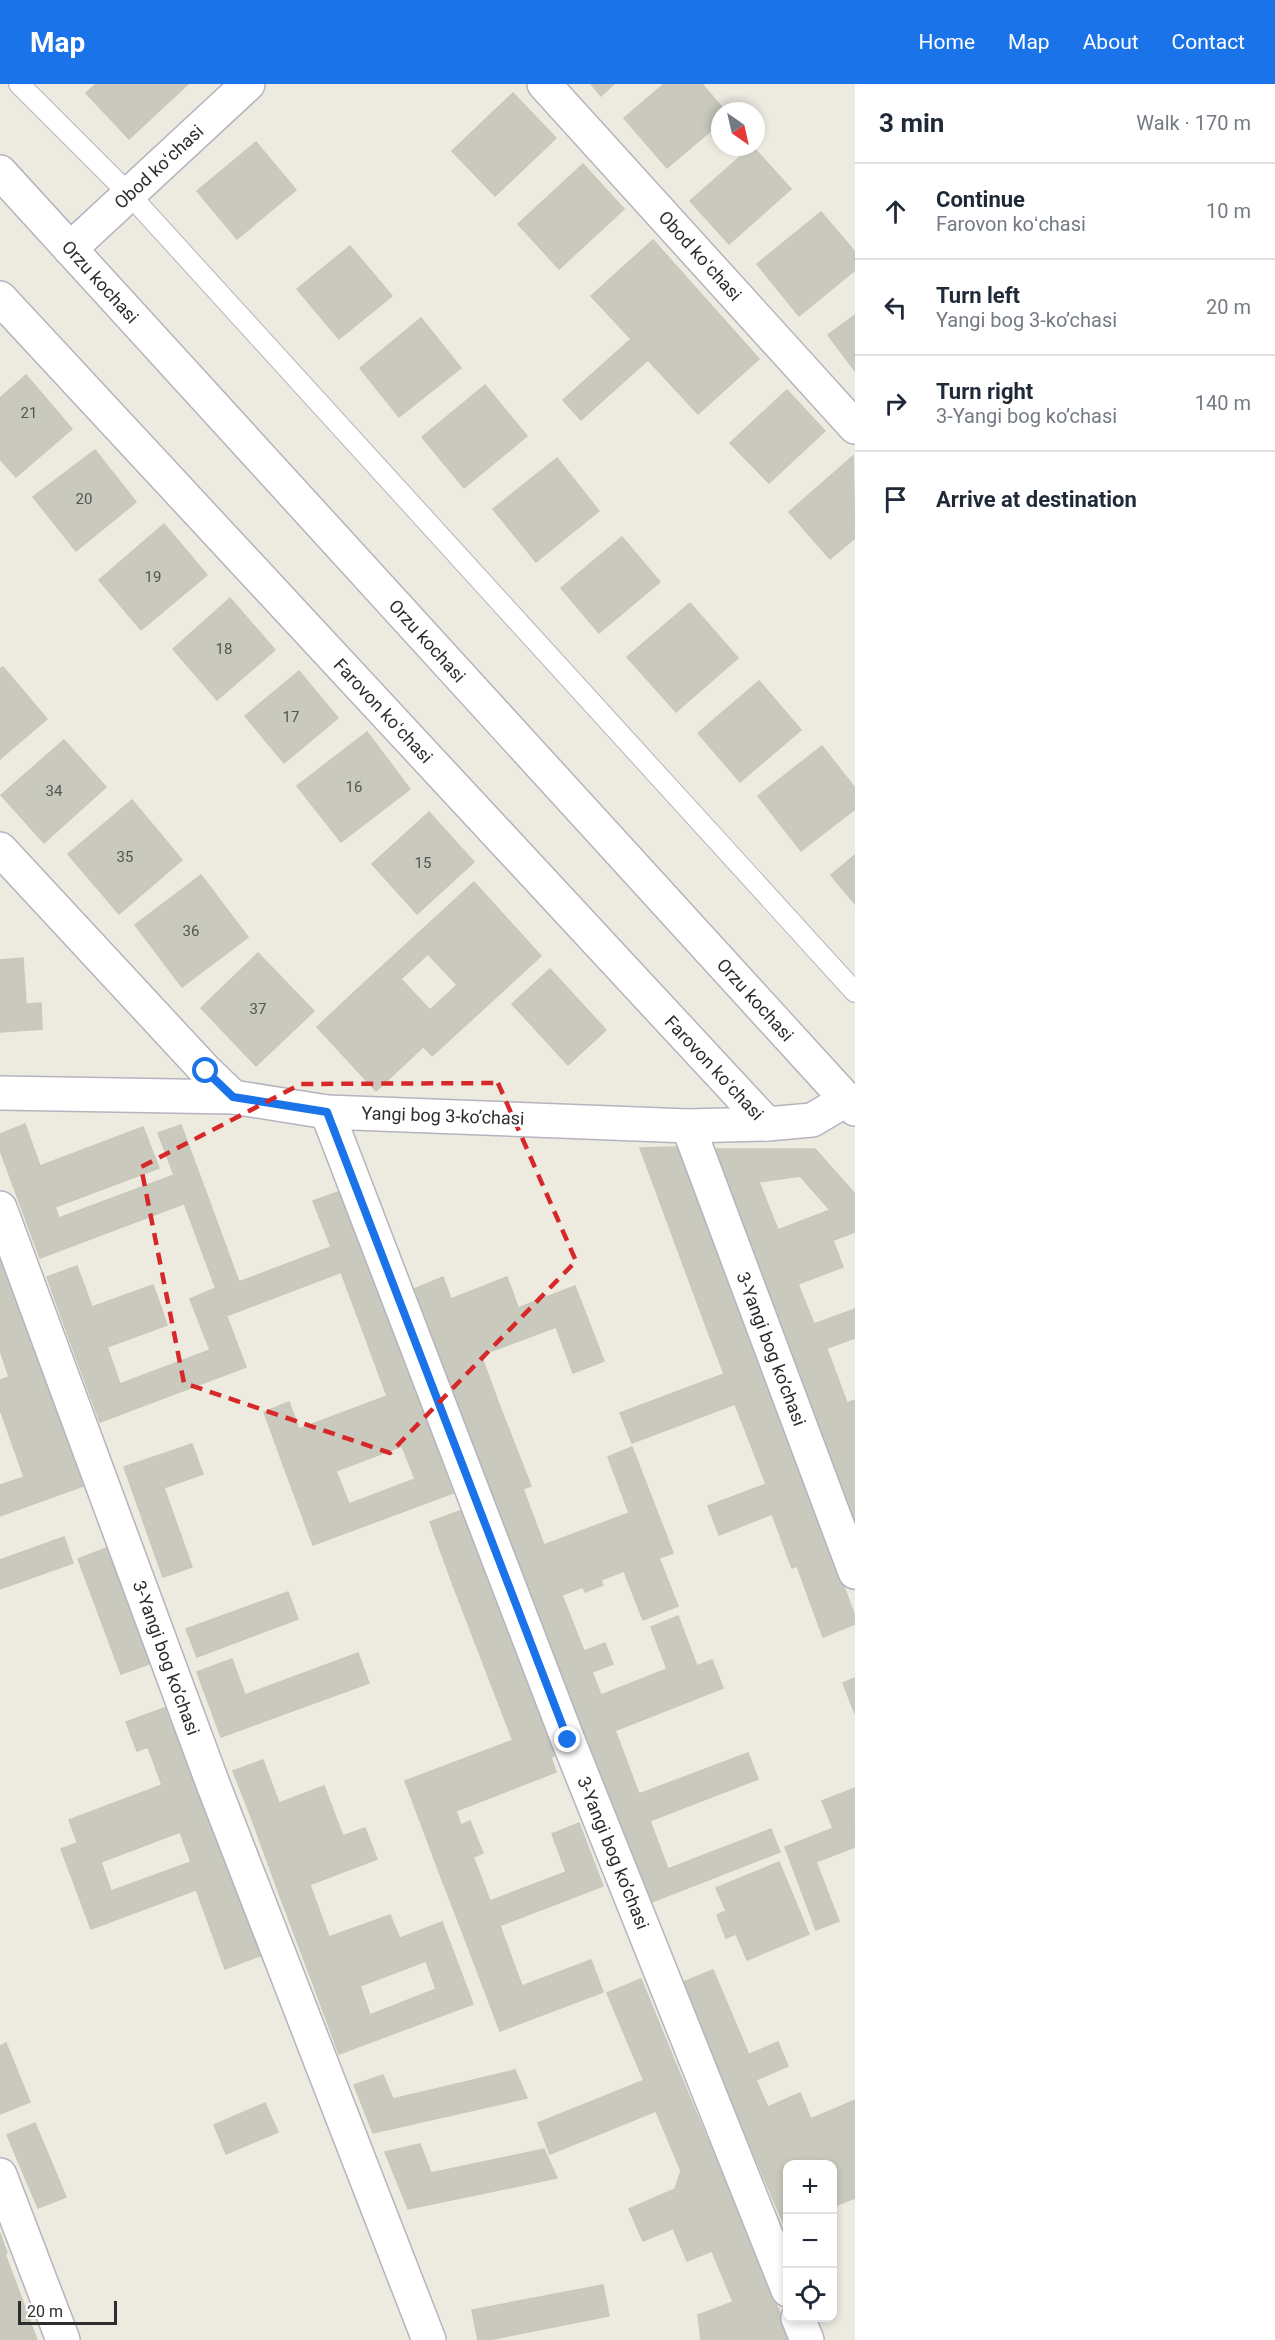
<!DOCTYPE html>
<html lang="en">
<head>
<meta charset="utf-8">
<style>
	body { margin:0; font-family:Roboto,sans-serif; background:#f2f2f3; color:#1f2937 }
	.controls { position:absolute; right:18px; bottom:18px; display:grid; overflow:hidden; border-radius:12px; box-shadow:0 3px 9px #0003 }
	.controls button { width:54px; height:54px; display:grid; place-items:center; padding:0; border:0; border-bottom:2px solid #e0e1e3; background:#fff; color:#1f2937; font:30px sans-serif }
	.compass { position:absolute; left:711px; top:18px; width:54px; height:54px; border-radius:50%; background:#fff; box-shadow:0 3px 9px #0003; rotate:146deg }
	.scale { position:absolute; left:18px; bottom:15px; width:99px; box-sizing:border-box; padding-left:6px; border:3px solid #2d2d2d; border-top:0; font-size:16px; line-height:21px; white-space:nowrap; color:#2d2d2d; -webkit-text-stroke:4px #fff; paint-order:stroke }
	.stop { position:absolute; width:18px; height:18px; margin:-14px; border:4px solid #1a73e8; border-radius:50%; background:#fff }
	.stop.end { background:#1a73e8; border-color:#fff; box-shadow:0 2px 6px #0008 }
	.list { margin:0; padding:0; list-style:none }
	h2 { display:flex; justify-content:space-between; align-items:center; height:78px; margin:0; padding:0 24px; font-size:26px }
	h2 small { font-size:20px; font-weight:400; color:#747a83 }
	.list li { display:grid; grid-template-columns:39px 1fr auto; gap:18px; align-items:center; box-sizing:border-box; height:96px; padding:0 24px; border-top:2px solid #e0e1e3 }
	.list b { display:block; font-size:22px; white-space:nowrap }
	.list p { margin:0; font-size:20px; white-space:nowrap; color:#747a83 }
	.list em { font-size:20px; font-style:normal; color:#747a83 }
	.icon { flex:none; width:33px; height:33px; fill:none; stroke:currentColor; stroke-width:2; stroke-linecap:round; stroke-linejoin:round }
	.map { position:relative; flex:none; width:855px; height:2256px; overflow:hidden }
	header { display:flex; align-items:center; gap:36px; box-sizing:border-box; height:84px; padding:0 30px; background:#1a73e8; color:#fff }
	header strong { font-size:28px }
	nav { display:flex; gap:33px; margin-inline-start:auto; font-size:21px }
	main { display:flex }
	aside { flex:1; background:#fff }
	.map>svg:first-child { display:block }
</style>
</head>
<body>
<header>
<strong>Map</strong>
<nav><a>Home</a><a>Map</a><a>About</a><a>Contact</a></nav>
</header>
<main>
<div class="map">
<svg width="855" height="2256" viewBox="0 0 855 2256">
	<rect width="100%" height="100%" fill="#edebe0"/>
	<g fill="#c9c9be" stroke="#c9c8ba" stroke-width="1.5" fill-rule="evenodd">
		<polygon points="96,0 188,0 129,55 86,9"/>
		<polygon points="591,0 614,0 601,12"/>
		<polygon points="664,0 702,0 725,27 720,27 720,39 667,84 624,34"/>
		<polygon points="513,9 556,54 495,112 452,67"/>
		<polygon points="256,58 296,106 237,155 197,107"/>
		<polygon points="751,63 753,63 791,105 729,160 690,117"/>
		<polygon points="583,80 624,125 559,185 518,140"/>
		<polygon points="821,128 855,168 855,186 799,232 757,180"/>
		<polygon points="653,156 759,275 698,330 648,276 581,336 563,316 631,255 591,212"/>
		<polygon points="350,162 392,212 339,255 297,205"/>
		<polygon points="855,231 855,287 828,251"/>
		<polygon points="421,234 461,284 399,333 360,284"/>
		<polygon points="26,291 72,345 16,393 0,375 0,314"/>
		<polygon points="485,301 527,352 464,404 422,353"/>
		<polygon points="787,306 825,347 769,399 730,359"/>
		<polygon points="95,366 136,418 76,467 33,413"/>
		<polygon points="853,372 855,454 830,475 789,428"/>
		<polygon points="557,374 599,427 536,478 493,425"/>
		<polygon points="164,440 207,491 141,546 99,496"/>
		<polygon points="622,453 660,498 599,549 561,504"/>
		<polygon points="230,514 275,566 217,616 173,565"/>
		<polygon points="690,519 738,574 676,628 627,573"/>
		<polygon points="3,583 47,635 0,675 0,585"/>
		<polygon points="299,587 338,634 284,679 245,632"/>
		<polygon points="759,597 801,646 740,698 698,649"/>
		<polygon points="367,648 410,705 341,758 297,702"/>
		<polygon points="64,656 106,703 44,759 1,711"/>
		<polygon points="822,662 855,704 855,725 801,767 758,712"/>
		<polygon points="132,716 182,776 119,830 68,770"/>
		<polygon points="429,728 474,778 417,830 372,780"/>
		<polygon points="855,771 855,820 831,791"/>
		<polygon points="201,791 248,853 182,903 135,841"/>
		<path d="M474,798L541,872L432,972L364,899ZM428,870L457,901L430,926L401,895Z"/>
		<polygon points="258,869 314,927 256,982 201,924"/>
		<polygon points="23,874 26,920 41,919 42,945 0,948 0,876"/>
		<polygon points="550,885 606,946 568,981 512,920"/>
		<polygon points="364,899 423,963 376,1007 317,943"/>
		<polygon points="25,1040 40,1082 143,1043 159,1084 55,1123 59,1134 174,1091 158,1049 181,1041 207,1111 40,1174 0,1066 0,1050"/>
		<polygon points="677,1063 738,1224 704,1237 640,1064"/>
		<path d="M713,1065H815L855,1110V1148L758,1185ZM800,1092L830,1126L778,1146L759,1098Z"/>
		<polygon points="341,1107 368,1178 226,1232 184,1119 207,1111 239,1198 331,1163 313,1117"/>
		<polygon points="833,1156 843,1183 798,1200 814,1240 855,1225 855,1254 792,1277 758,1185"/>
		<polygon points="0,1168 21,1226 0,1234"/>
		<polygon points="368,1178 424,1330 284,1383 264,1328 289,1318 299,1345 387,1312 341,1188"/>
		<polygon points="77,1182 92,1223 153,1201 161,1223 70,1257 47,1193"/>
		<polygon points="443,1193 451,1215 507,1193 518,1223 432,1257 412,1206"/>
		<polygon points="575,1202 604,1277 573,1289 556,1243 481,1271 500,1323 463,1337 432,1257"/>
		<polygon points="216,1204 246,1283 100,1338 70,1257 161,1223 167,1241 107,1263 120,1300 210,1266 190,1215"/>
		<polygon points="738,1224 770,1307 632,1359 620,1329 724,1290 704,1237"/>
		<polygon points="21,1226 50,1310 0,1328 0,1296 9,1293 0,1266 0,1234"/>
		<polygon points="827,1265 847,1319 855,1316 855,1344 822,1356 792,1277"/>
		<polygon points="770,1307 800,1387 766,1400 735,1320"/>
		<polygon points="50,1310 83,1402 0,1432 0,1401 24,1393 1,1328"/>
		<polygon points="500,1323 531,1402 493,1416 463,1337"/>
		<path d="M424,1330L453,1409L313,1461L284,1383ZM402,1362L415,1395L349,1420L336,1387Z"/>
		<polygon points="855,1344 855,1436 852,1437 822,1356"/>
		<polygon points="192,1360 203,1390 135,1414 124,1383"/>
		<polygon points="632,1363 665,1448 526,1502 493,1416 523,1405 544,1461 629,1429 608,1373"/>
		<polygon points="800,1387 831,1469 792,1484 772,1430 719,1451 708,1422"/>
		<polygon points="164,1404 192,1483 163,1493 135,1414"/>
		<polygon points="462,1426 486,1488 453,1501 430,1438"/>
		<polygon points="665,1448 673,1469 659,1474 678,1522 643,1536 624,1487 601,1496 603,1501 585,1508 583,1503 562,1511 584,1567 556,1578 526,1502"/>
		<polygon points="64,1453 73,1479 0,1505 0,1476"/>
		<polygon points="109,1463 152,1579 121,1590 78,1475"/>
		<polygon points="831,1469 855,1532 855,1540 823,1553 797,1482"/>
		<polygon points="486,1488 545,1644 513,1657 453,1501"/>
		<polygon points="288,1508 298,1535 197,1573 186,1545"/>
		<polygon points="678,1532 697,1582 712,1576 723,1604 586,1658 556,1578 605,1559 613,1580 592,1588 601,1611 667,1585 651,1543"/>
		<polygon points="358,1569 369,1599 221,1653 197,1588 232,1575 245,1611"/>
		<polygon points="855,1594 855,1630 843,1599"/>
		<polygon points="170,1622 204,1712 78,1760 69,1736 162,1701 148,1663 137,1667 126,1638"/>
		<polygon points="548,1643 558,1670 551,1673 556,1688 456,1727 461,1741 470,1737 483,1769 473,1773 476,1780 441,1793 405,1697"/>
		<polygon points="615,1646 639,1710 748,1669 758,1695 621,1748 586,1658"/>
		<polygon points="263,1676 279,1719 250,1730 233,1687"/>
		<polygon points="324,1702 343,1752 365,1744 377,1775 280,1812 250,1730"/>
		<polygon points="855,1704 855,1736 833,1744 822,1717"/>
		<path d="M204,1712L233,1792L91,1845L61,1765ZM180,1748L191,1778L111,1807L101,1778Z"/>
		<polygon points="854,1736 855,1763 816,1778 839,1837 816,1846 785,1763"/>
		<polygon points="650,1737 668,1785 771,1745 780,1768 649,1819 621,1748"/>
		<polygon points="579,1739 603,1802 465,1855 441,1793 476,1780 490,1817 566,1788 552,1750"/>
		<polygon points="779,1778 809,1850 747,1876 736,1850 726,1854 717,1831 726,1827 716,1804"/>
		<polygon points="233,1792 262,1871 225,1885 196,1805"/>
		<polygon points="310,1801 329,1853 390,1831 400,1855 309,1889 280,1812"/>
		<path d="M442,1838L473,1920L339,1970L309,1889ZM426,1877L436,1905L370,1931L360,1902Z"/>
		<polygon points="500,1842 522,1902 591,1876 603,1908 500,1947 465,1855"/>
		<polygon points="713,1886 749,1971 717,1984 681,1899"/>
		<polygon points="641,1895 677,1983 644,1997 607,1909"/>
		<polygon points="778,1958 788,1982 756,1996 768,2023 800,2009 811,2035 750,2061 717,1984"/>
		<polygon points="6,1959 30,2018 0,2030 0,1962"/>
		<polygon points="677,1983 734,2119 643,2157 629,2125 675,2105 681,2087 656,2027 550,2070 538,2039"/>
		<polygon points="515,1986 527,2014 373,2049 354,2001 383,1991 393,2015"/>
		<polygon points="855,2016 855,2114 832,2123 832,2080 788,2080 788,2142 785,2143 750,2061"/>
		<polygon points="265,2019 278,2048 226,2070 214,2041"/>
		<polygon points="35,2039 66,2113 38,2124 7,2051"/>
		<polygon points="420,2060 431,2089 544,2065 557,2094 408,2125 385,2068"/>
		<polygon points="734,2119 777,2222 789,2256 701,2256 698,2231 733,2218 712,2167 687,2177 673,2144"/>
		<polygon points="0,2149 7,2169 0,2172"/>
		<polygon points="5,2170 37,2256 0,2256 0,2172"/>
		<polygon points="603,2201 609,2232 488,2256 478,2256 472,2226"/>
	</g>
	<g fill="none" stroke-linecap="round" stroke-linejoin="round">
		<defs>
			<polyline id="lane" points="19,0 129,110 855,908"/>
			<g id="street">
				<polyline points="544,0 855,343"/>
				<polyline points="70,165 248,0"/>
				<polyline points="0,214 767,1040"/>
				<polyline points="0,765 206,987 233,1013"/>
				<polyline points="0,1009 233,1013 327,1028 688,1042 767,1040 812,1036 846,1016"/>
				<polyline points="327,1028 568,1656 788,2206"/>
				<polyline points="688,1042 855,1488"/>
				<polyline points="0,1124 213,1700 429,2256"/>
				<polyline points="0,2091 63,2256"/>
				<polyline points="798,2234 807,2256"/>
			</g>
			<polyline id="secondary" points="0,88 855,1025"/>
		</defs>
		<use href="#lane" stroke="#b5b3bf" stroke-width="22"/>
		<use href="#street" stroke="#b5b3bf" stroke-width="36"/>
		<use href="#secondary" stroke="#b5b3bf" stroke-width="36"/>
		<use href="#lane" stroke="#fff" stroke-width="20"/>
		<use href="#street" stroke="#fff" stroke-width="33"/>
		<use href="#secondary" stroke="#fff" stroke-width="33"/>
	</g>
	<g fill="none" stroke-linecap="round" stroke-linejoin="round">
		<polyline stroke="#1a73e8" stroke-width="8" points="206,987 233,1013 327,1028 568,1656"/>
	</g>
	<path fill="none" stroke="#d62828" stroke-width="4.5" stroke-dasharray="12 8" stroke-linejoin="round" d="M498,999L576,1177L390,1369L184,1299L141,1083L301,1000Z"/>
	<g text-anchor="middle" stroke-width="5" stroke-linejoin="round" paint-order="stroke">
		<g font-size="15" fill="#545451">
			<text x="29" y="334">21</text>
			<text x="84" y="420">20</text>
			<text x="153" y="498">19</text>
			<text x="224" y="570">18</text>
			<text x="291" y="638">17</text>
			<text x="354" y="708">16</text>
			<text x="54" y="712">34</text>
			<text x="125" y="778">35</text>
			<text x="423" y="784">15</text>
			<text x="191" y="852">36</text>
			<text x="258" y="930">37</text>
		</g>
		<g font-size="18" fill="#2d2d2d" stroke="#fff">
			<text transform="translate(159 83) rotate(-43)" y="6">Obod koʻchasi</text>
			<text transform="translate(700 172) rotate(48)" y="6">Obod koʻchasi</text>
			<text transform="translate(100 198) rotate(48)" y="6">Orzu kochasi</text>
			<text transform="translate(427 557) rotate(48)" y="6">Orzu kochasi</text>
			<text transform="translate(383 627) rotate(47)" y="6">Farovon koʻchasi</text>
			<text transform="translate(755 916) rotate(48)" y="6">Orzu kochasi</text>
			<text transform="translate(714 984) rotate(47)" y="6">Farovon koʻchasi</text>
			<text transform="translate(443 1032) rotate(2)" y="6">Yangi bog 3-koʼchasi</text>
			<text transform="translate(771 1265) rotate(69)" y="6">3-Yangi bog koʼchasi</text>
			<text transform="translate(166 1574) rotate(70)" y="6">3-Yangi bog koʼchasi</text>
			<text transform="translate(613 1769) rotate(68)" y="6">3-Yangi bog koʼchasi</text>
		</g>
	</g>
</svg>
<div class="controls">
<button>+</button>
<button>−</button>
<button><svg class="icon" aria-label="locate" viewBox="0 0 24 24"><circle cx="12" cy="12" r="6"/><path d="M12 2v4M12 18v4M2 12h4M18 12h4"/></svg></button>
</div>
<svg class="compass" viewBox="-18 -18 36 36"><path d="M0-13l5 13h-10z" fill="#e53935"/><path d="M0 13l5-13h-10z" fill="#747a83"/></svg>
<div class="scale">20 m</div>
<div class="stop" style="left:206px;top:987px"></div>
<div class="stop end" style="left:568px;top:1656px"></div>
</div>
<aside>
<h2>3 min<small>Walk · 170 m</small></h2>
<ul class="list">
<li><svg class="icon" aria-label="ahead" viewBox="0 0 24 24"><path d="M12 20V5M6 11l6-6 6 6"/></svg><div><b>Continue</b><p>Farovon koʻchasi</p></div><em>10 m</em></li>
<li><svg class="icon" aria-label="left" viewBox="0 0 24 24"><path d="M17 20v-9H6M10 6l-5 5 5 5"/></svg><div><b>Turn left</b><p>Yangi bog 3-koʼchasi</p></div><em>20 m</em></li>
<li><svg class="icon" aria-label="right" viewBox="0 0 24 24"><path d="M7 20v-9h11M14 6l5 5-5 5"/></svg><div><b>Turn right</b><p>3-Yangi bog koʼchasi</p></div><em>140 m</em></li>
<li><svg class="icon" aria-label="arrive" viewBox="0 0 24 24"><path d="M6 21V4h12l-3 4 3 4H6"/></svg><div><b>Arrive at destination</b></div></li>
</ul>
</aside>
</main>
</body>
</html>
